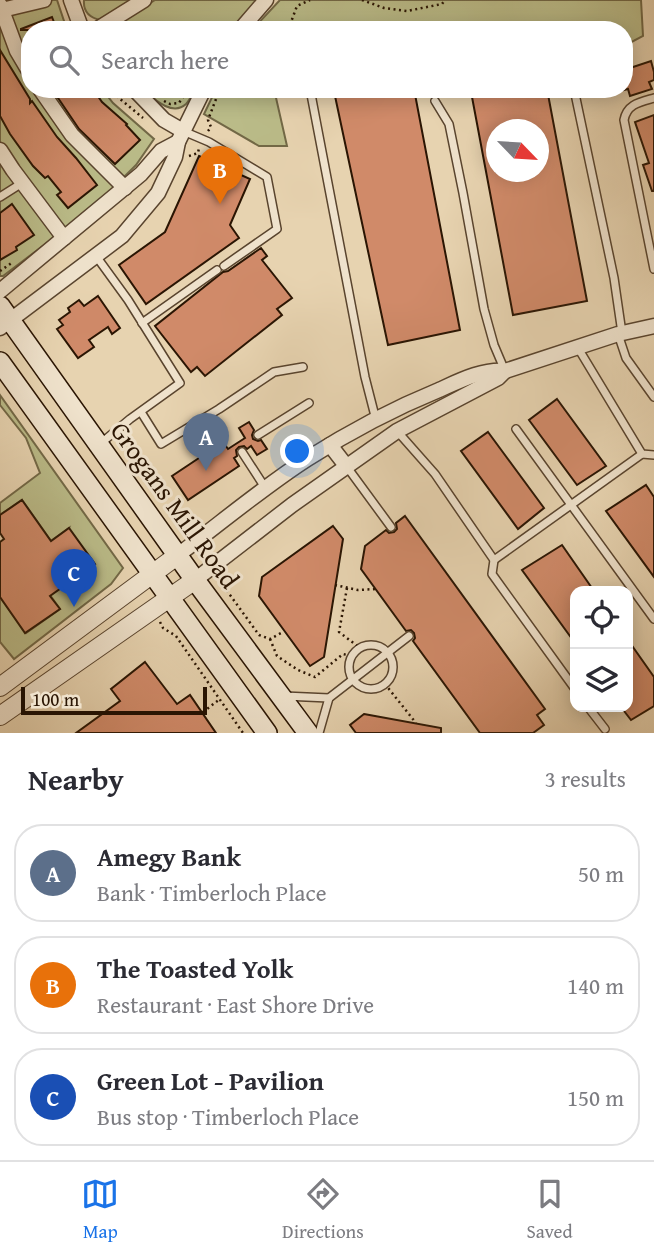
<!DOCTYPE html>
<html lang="en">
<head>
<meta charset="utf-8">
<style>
	body { margin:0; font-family:"Gentium Book Plus",serif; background:#f7f7f7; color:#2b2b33 }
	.controls { position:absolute; right:21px; bottom:21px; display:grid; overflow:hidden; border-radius:14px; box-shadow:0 4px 18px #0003 }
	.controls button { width:63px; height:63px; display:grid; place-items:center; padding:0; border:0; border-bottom:2px solid #e1e1e2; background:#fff; color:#2b2b33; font:35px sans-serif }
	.compass { position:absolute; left:486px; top:119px; width:63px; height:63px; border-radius:50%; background:#fff; box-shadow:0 4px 18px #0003; rotate:115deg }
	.scale { position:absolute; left:21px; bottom:18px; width:186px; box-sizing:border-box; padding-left:7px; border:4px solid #2a1503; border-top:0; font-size:19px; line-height:24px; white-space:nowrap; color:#2a1503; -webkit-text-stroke:5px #efe2cc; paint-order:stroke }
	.you { position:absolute; left:298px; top:452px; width:24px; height:24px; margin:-18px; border:5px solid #fff; border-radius:50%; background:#1a73e8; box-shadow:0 0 0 10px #1a73e833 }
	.badge { display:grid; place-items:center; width:46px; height:46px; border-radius:50%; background:#1a73e8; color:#fff; font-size:23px; font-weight:700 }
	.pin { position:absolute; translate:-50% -58px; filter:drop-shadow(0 2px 4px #0008) }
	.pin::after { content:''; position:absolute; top:37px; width:24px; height:21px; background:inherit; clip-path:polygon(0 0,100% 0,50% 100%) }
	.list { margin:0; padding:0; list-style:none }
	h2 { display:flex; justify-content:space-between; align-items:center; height:91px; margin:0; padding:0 28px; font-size:30px }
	h2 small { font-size:23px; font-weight:400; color:#7c7c81 }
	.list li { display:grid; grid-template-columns:46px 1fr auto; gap:21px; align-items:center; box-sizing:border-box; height:98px; margin:0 14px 14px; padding:0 14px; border:2px solid #e1e1e2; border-radius:28px }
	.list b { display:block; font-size:26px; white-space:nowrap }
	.list p { margin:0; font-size:23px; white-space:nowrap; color:#7c7c81 }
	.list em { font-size:23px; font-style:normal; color:#7c7c81 }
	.icon { flex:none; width:38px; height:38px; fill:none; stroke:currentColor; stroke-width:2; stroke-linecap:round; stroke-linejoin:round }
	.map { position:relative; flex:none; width:654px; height:733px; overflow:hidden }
	.search { position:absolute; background:#fff; box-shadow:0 4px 18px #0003; left:21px; right:21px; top:21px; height:77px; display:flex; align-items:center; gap:18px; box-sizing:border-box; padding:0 24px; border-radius:28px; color:#7c7c81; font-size:26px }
	.sheet { height:427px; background:#fff }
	nav { display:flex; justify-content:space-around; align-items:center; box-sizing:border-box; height:98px; border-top:2px solid #e1e1e2; background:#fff; font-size:19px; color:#7c7c81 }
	nav a { display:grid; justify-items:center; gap:4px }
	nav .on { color:#1a73e8 }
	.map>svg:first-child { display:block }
</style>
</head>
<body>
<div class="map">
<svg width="654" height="733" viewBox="0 0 654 733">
	<rect width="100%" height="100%" fill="#e7d3b0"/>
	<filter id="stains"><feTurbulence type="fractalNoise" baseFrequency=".00286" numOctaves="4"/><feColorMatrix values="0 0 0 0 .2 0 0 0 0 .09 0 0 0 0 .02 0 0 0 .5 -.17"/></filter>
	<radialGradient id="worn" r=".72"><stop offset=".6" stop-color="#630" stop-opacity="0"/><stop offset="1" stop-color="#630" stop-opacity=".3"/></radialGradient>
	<g fill="#babb88" stroke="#726846" stroke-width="2">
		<polygon points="0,0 57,0 67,30 30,30 30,89 102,89 113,103 154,139 136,165 93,208 3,276 0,276"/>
		<path d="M84,0H136L101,20C90,18 83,12 84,0Z"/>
		<polygon points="155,0 258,0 233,30 109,30"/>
		<polygon points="280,0 641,0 643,36 624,46 624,30 252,30"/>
		<path d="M142,89H195C192,94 190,100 186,104C172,117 153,98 142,89Z"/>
		<polygon points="216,89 274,89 287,146 259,146 204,114"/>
		<polygon points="0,395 123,568 111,584 14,659 0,642 0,597 26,633 60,609 45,588 69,528 51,541 22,500 0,515 0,503 40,473 26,438 0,405"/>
	</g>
	<g fill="#d08a69" stroke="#2a1503" stroke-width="2" fill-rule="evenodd">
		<polygon points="52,17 57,30 21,30 21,29"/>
		<polygon points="0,50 30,99 30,103 32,101 57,137 76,158 97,185 68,208 57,195 61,192 48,176 45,178 33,166 10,134 0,116"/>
		<polygon points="651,61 654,72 654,80 649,82 652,89 630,96 628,89 624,90 624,70"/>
		<polygon points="52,89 93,89 102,102 127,124 126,125 140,140 115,164 79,129"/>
		<polygon points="373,89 414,89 460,330 388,345 335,96"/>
		<path d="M514,89H547L587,301L513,315L472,97ZM496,130H538V172H496Z"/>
		<polygon points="654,115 654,191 652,191 643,165 649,163 635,122"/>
		<polygon points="199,156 250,179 230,225 239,238 146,304 119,265 165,232"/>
		<polygon points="12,204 34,235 16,247 17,250 0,260 0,213"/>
		<polygon points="261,248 267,256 262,260 292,298 277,309 282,315 205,376 197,367 191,372 155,326 223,272 228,271"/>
		<polygon points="98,296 120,328 112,334 108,327 89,340 94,347 78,358 57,329 63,325 59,320 70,312 68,308 79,300 84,306"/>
		<polygon points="557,399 606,466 577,485 529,420"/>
		<polygon points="249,422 254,430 252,435 253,439 258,441 261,440 267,449 257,455 251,446 247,449 244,446 239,447 236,450 237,456 234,458 239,466 188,500 172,476 223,442 228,449 245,438 239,428"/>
		<polygon points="488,432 544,508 518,529 461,451"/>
		<polygon points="646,485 654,497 654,577 606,511"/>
		<polygon points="22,500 51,541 69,528 95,564 50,596 60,609 25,633 0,597 0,542 4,539 0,533 0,515"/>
		<polygon points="405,516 545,709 537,715 544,725 533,733 480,733 413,641 415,638 414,633 411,630 406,631 361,569 365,546 386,530 389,533 394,532 397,529 396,523"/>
		<polygon points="333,526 343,539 324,657 310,666 259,596 262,577"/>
		<polygon points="562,545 594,591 575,591 575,643 522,570"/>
		<polygon points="628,640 654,677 654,706 631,720 621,707 628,707"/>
		<polygon points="145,662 177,704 190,695 216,733 76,733 120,701 111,689"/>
		<polygon points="364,714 441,728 441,733 356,733 350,725"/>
	</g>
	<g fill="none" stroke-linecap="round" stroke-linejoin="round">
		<defs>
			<g id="service">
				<polyline points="310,89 365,377 376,420"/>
				<polyline points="574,89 614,278 622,333"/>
				<path d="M654,98C640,102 627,104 624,120L654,269"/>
				<polyline points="435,101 449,124 463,193 484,309 494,345 505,371"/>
				<polyline points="183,131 209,142 267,177 277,229 224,266"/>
				<polyline points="0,197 22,183"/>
				<polyline points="96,256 128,300 180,383 130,419 100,444"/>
				<polyline points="142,323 217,270"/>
				<polyline points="618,334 626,358 654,397"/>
				<polyline points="578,348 642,454 654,455"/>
				<polyline points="141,412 161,444 219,409 274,372 303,367"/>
				<polyline points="516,429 654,619"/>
				<polyline points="397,431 435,474 494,560 492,574 575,689"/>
				<polyline points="258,435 309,403"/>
				<polyline points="242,452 266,489"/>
				<polyline points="347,467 391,527"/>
				<polyline points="494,560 642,454"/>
				<circle cx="371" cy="667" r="22"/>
				<polyline points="284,696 329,698"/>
				<polyline points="588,707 605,729"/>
				<polyline points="319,733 329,698 409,636"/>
			</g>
			<g id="minor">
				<polyline points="71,0 82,30"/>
				<polyline points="0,5 17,51 30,73"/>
				<polyline points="2,10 44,0"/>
				<polyline points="96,30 144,0"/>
				<polyline points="240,30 266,0"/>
				<polyline points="40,89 72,135 125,188"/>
				<polyline points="134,89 164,120 183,131"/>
				<polyline points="0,150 13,170 64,238"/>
				<polyline points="0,291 141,174 161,151 178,142"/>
				<polyline points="0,328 122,236 158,193 175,157 178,142 204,89"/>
				<polyline points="330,445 347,467"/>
				<path d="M178,555C221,523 262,488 307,459C346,434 395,408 439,390C459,381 482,369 505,371L618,334L654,326"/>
				<polyline points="195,580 292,505 397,431 498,378 505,371"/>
			</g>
			<g id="tertiary">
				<polyline points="0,687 178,555"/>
				<polyline points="0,716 195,580"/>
			</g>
			<g id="secondary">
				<polyline points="0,306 195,580 308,733"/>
				<polyline points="0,362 267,733"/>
			</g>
		</defs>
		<use href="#service" stroke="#59442e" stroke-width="10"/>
		<use href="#minor" stroke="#59442e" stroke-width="17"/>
		<use href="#tertiary" stroke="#59442e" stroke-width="20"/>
		<use href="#secondary" stroke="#2a1503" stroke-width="22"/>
		<g stroke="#2a1503" stroke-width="2.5" stroke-dasharray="2 3.5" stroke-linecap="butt">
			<polyline points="362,0 384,8 407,11 442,4 445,0"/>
			<polyline points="223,30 228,23"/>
			<polyline points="288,30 297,6 310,0"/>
			<polyline points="108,89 143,118"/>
			<polyline points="164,101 170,104 179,103 186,92"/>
			<polyline points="208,131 211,127 208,120 216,99 222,89"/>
			<polyline points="189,156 198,153 199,148"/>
			<polyline points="0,271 13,262"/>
			<polyline points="217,577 259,635 270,639 283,632"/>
			<polyline points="335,585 358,590 376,589"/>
			<polyline points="347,588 339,632 360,648"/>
			<polyline points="160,622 163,628 176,636 243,733"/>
			<polyline points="270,639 277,656 298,670 315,677 343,654 352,656"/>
			<polyline points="385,684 416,723"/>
			<polyline points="203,712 220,699"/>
		</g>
		<use href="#service" stroke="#efe2cc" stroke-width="7"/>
		<use href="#minor" stroke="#efe2cc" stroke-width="14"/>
		<use href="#tertiary" stroke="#efe2cc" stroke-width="18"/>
		<use href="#secondary" stroke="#efe2cc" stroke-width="19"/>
	</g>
	<g text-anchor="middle" stroke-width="6" stroke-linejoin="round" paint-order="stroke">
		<g font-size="26" fill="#2a1503" stroke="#efe2cc">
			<text transform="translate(175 505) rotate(54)" y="9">Grogans Mill Road</text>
		</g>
	</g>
	<rect width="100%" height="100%" filter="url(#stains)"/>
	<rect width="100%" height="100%" fill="url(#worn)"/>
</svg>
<div class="controls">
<button><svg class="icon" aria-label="locate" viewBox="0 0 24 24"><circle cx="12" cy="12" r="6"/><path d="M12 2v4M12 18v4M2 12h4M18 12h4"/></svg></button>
<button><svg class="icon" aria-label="layers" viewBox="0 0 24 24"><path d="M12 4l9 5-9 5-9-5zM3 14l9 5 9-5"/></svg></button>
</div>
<svg class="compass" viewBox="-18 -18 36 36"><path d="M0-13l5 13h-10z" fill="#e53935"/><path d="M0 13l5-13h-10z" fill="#7c7c81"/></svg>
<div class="scale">100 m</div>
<div class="you"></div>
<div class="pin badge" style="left:206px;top:471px;background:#5c6f8a">A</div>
<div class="pin badge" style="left:220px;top:204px;background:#e8710a">B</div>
<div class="pin badge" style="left:74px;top:607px;background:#1a4fb4">C</div>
<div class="search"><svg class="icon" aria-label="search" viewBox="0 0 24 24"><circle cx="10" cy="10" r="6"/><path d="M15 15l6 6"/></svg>Search here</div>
</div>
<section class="sheet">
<h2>Nearby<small>3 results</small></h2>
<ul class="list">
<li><span class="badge" style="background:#5c6f8a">A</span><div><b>Amegy Bank</b><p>Bank · Timberloch Place</p></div><em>50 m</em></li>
<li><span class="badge" style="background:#e8710a">B</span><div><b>The Toasted Yolk</b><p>Restaurant · East Shore Drive</p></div><em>140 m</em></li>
<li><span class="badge" style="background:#1a4fb4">C</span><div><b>Green Lot - Pavilion</b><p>Bus stop · Timberloch Place</p></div><em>150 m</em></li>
</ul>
</section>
<nav>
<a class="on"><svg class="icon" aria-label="map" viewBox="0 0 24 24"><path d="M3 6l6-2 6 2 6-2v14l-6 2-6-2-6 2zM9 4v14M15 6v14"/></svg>Map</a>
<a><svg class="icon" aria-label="directions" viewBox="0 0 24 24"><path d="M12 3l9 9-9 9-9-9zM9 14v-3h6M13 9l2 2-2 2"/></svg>Directions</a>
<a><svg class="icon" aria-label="saved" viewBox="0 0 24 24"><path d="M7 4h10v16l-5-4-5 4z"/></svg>Saved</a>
</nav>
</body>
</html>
